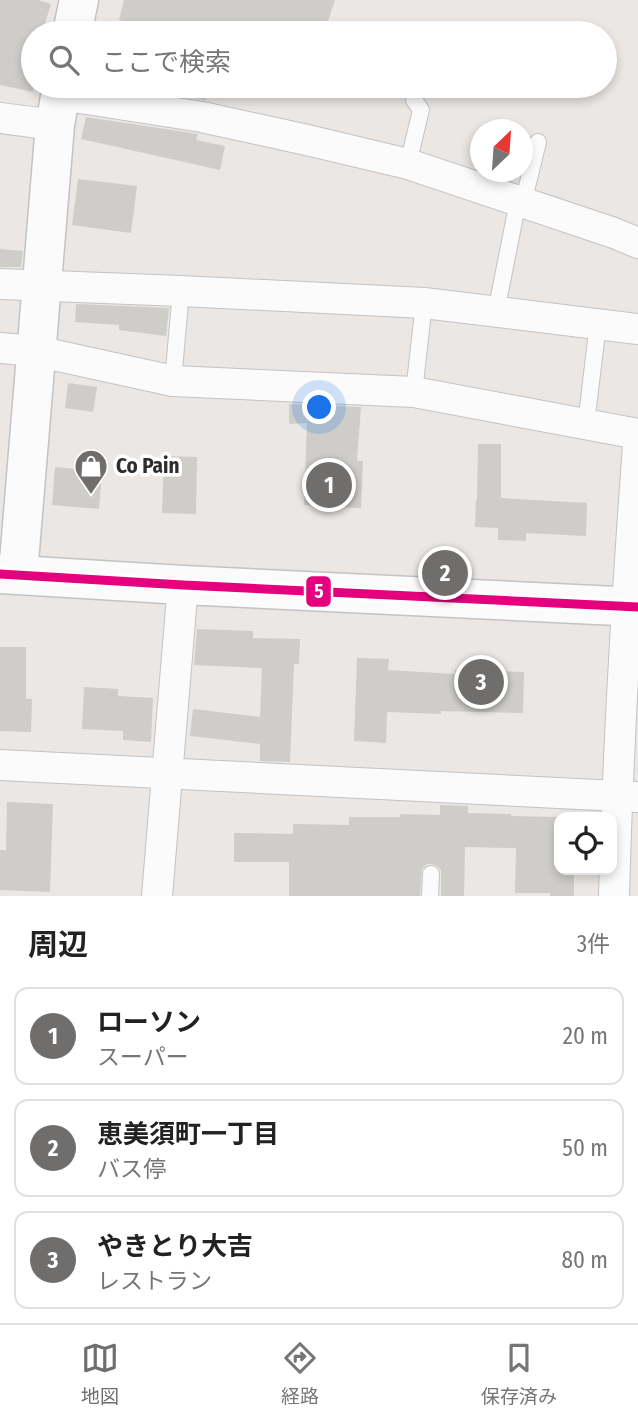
<!DOCTYPE html>
<html lang="ja">
<head>
<meta charset="utf-8">
<style>
	body { margin:0; font-family:"Fira Sans Condensed","Noto Sans JP",sans-serif; background:#f6f6f6; color:#222 }
	.controls { position:absolute; right:21px; bottom:21px; display:grid; overflow:hidden; border-radius:14px; box-shadow:0 4px 10px #0003 }
	.controls button { width:63px; height:63px; display:grid; place-items:center; padding:0; border:0; border-bottom:2px solid #e0e0e0; background:#fff; color:#222; font:35px sans-serif }
	.compass { position:absolute; left:470px; top:119px; width:63px; height:63px; border-radius:50%; background:#fff; box-shadow:0 4px 10px #0003; rotate:25deg }
	.you { position:absolute; left:320px; top:408px; width:24px; height:24px; margin:-18px; border:5px solid #fff; border-radius:50%; background:#1a73e8; box-shadow:0 0 0 10px #1a73e833 }
	.badge { display:grid; place-items:center; width:46px; height:46px; border-radius:50%; background:#6f6e6d; color:#fff; font-size:23px; font-weight:700 }
	.pin { position:absolute; translate:-50% -50%; border:4px solid #fff; box-shadow:0 2px 7px #0006 }
	.list { margin:0; padding:0; list-style:none }
	h2 { display:flex; justify-content:space-between; align-items:center; height:91px; margin:0; padding:0 28px; font-size:30px }
	h2 small { font-size:23px; font-weight:400; color:#767676 }
	.list li { display:grid; grid-template-columns:46px 1fr auto; gap:21px; align-items:center; box-sizing:border-box; height:98px; margin:0 14px 14px; padding:0 14px; border:2px solid #e0e0e0; border-radius:14px }
	.list b { display:block; font-size:26px; white-space:nowrap }
	.list p { margin:0; font-size:23px; white-space:nowrap; color:#767676 }
	.list em { font-size:23px; font-style:normal; color:#767676 }
	.icon { flex:none; width:38px; height:38px; fill:none; stroke:currentColor; stroke-width:2; stroke-linecap:round; stroke-linejoin:round }
	.map { position:relative; flex:none; width:638px; height:896px; overflow:hidden }
	.search { position:absolute; background:#fff; box-shadow:0 4px 10px #0003; left:21px; right:21px; top:21px; height:77px; display:flex; align-items:center; gap:18px; box-sizing:border-box; padding:0 24px; border-radius:38px; color:#767676; font-size:26px }
	.sheet { height:427px; background:#fff }
	nav { display:flex; justify-content:space-around; align-items:center; box-sizing:border-box; height:98px; border-top:2px solid #e0e0e0; background:#fff; font-size:19px; color:#767676 }
	nav a { display:grid; justify-items:center; gap:4px }
	nav .on { color:#6f6e6d }
	.map>svg:first-child { display:block }
</style>
</head>
<body>
<div class="map">
<svg width="638" height="896" viewBox="0 0 638 896">
	<rect width="100%" height="100%" fill="#eae7e4"/>
	<g fill="#cfcdca">
		<polygon points="0,0 38,0 51,4 42,33 33,33 33,92 0,85"/>
		<polygon points="124,0 335,0 324,33 157,33 158,30 119,20"/>
		<polygon points="118,86 209,86 206,100"/>
		<polygon points="86,117 198,134 196,140 225,146 220,170 81,139"/>
		<polygon points="78,179 137,186 131,233 72,225"/>
		<polygon points="0,249 23,251 21,267 0,267"/>
		<polygon points="76,304 169,308 166,336 119,330 119,325 75,322"/>
		<polygon points="68,383 97,387 93,412 65,408"/>
		<polygon points="289,404 361,407 357,461 363,461 361,508 304,505 307,423 289,424"/>
		<polygon points="478,444 501,444 501,498 587,503 586,536 526,533 526,541 498,540 498,528 475,527 476,500 477,500"/>
		<polygon points="164,456 197,457 196,514 162,513"/>
		<polygon points="55,467 102,472 99,509 52,505"/>
		<polygon points="197,629 253,631 253,638 300,639 299,664 294,664 290,762 260,761 260,744 190,736 193,709 260,717 262,668 194,665"/>
		<polygon points="0,647 26,647 26,699 32,699 31,732 0,731"/>
		<polygon points="357,658 389,659 388,670 455,674 455,670 524,672 523,713 441,711 441,714 387,712 386,743 354,741"/>
		<polygon points="84,687 118,689 118,696 153,698 151,742 123,740 123,731 82,729"/>
		<polygon points="7,802 53,804 50,892 0,890 0,850 6,850"/>
		<polygon points="440,805 468,806 468,813 511,814 511,816 559,817 559,870 574,870 574,896 550,896 550,893 515,893 516,848 465,847 464,896 441,896 441,870 437,866 432,864 427,864 422,869 420,896 289,896 289,862 234,862 234,833 293,834 293,824 349,825 349,817 400,817 400,814 440,815"/>
	</g>
	<g fill="none" stroke-linecap="round" stroke-linejoin="round">
		<defs>
			<g id="lane">
				<polyline points="408,164 421,110 414,100 417,86"/>
				<polyline points="523,203 538,142"/>
				<polyline points="496,312 518,201"/>
				<polyline points="173,381 181,291"/>
				<polyline points="414,392 424,303"/>
				<polyline points="586,424 598,324"/>
				<polyline points="430,896 431,874"/>
			</g>
			<g id="street">
				<polyline points="61,95 202,117 307,140 408,164 614,233 638,243"/>
				<polyline points="0,118 55,125"/>
				<polyline points="0,284 181,291 424,303 638,329"/>
				<polyline points="0,348 36,351 173,381 414,392 638,434"/>
				<polyline points="0,765 638,797"/>
				<polyline points="157,896 183,585"/>
				<path d="M614,896C618,745 627,595 638,445"/>
			</g>
			<g id="secondary">
				<polyline points="72,33 79,0"/>
				<polyline points="0,574 183,585 638,607"/>
				<polyline points="18,574 55,125 62,86"/>
			</g>
		</defs>
		<use href="#lane" stroke="#c4c3c3" stroke-width="18"/>
		<use href="#street" stroke="#c4c3c3" stroke-width="32"/>
		<use href="#secondary" stroke="#c4c3c3" stroke-width="41"/>
		<use href="#lane" stroke="#fcfbfb" stroke-width="16"/>
		<use href="#street" stroke="#fcfbfb" stroke-width="30"/>
		<use href="#secondary" stroke="#fcfbfb" stroke-width="38"/>
		<defs>
			<polyline id="bus-1" points="0,574 183,585 638,607"/>
		</defs>
		<use href="#bus-1" stroke="#fff" stroke-width="14"/>
		<use href="#bus-1" stroke="#e5007d" stroke-width="9"/>
	</g>
	<defs>
		<symbol id="shop-pin" viewBox="-11 -11 22 30"><path d="M0 17L-7.5 6A9.5 9.5 0 1 1 7.5 6Z" fill="#6f6e6d" stroke="#fff"/><path d="M-5-2.5h2.3a2.7 3.5 0 0 1 5.4 0H5L5.5 6h-11ZM-1.5-2.5h3a1.5 2.3 0 0 0-3 0Z" fill="#fff"/></symbol>
	</defs>
	<g fill-rule="evenodd">
		<use href="#shop-pin" x="72" y="447" width="38" height="52"/>
	</g>
	<g text-anchor="middle" stroke-width="7" stroke-linejoin="round" paint-order="stroke">
		<g font-size="21" font-weight="bold" fill="#2d2d2d" stroke="#fff" text-anchor="start">
			<text x="116" y="473">Co Pain</text>
		</g>
	</g>
	<rect stroke="#fff" stroke-width="2.5" x="305" y="575" width="27" height="33" rx="7" fill="#e5007d"/>
	<g font-size="19" text-anchor="middle" font-weight="bold" fill="#fff">
		<text x="319" y="598">5</text>
	</g>
</svg>
<div class="controls">
<button><svg class="icon" aria-label="locate" viewBox="0 0 24 24"><circle cx="12" cy="12" r="6"/><path d="M12 2v4M12 18v4M2 12h4M18 12h4"/></svg></button>
</div>
<svg class="compass" viewBox="-18 -18 36 36"><path d="M0-13l5 13h-10z" fill="#e53935"/><path d="M0 13l5-13h-10z" fill="#767676"/></svg>
<div class="you"></div>
<div class="pin badge" style="left:329px;top:485px">1</div>
<div class="pin badge" style="left:445px;top:573px">2</div>
<div class="pin badge" style="left:481px;top:682px">3</div>
<div class="search"><svg class="icon" aria-label="search" viewBox="0 0 24 24"><circle cx="10" cy="10" r="6"/><path d="M15 15l6 6"/></svg>ここで検索</div>
</div>
<section class="sheet">
<h2>周辺<small>3件</small></h2>
<ul class="list">
<li><span class="badge">1</span><div><b>ローソン</b><p>スーパー</p></div><em>20 m</em></li>
<li><span class="badge">2</span><div><b>恵美須町一丁目</b><p>バス停</p></div><em>50 m</em></li>
<li><span class="badge">3</span><div><b>やきとり大吉</b><p>レストラン</p></div><em>80 m</em></li>
</ul>
</section>
<nav>
<a class="on"><svg class="icon" aria-label="map" viewBox="0 0 24 24"><path d="M3 6l6-2 6 2 6-2v14l-6 2-6-2-6 2zM9 4v14M15 6v14"/></svg>地図</a>
<a><svg class="icon" aria-label="directions" viewBox="0 0 24 24"><path d="M12 3l9 9-9 9-9-9zM9 14v-3h6M13 9l2 2-2 2"/></svg>経路</a>
<a><svg class="icon" aria-label="saved" viewBox="0 0 24 24"><path d="M7 4h10v16l-5-4-5 4z"/></svg>保存済み</a>
</nav>
</body>
</html>
